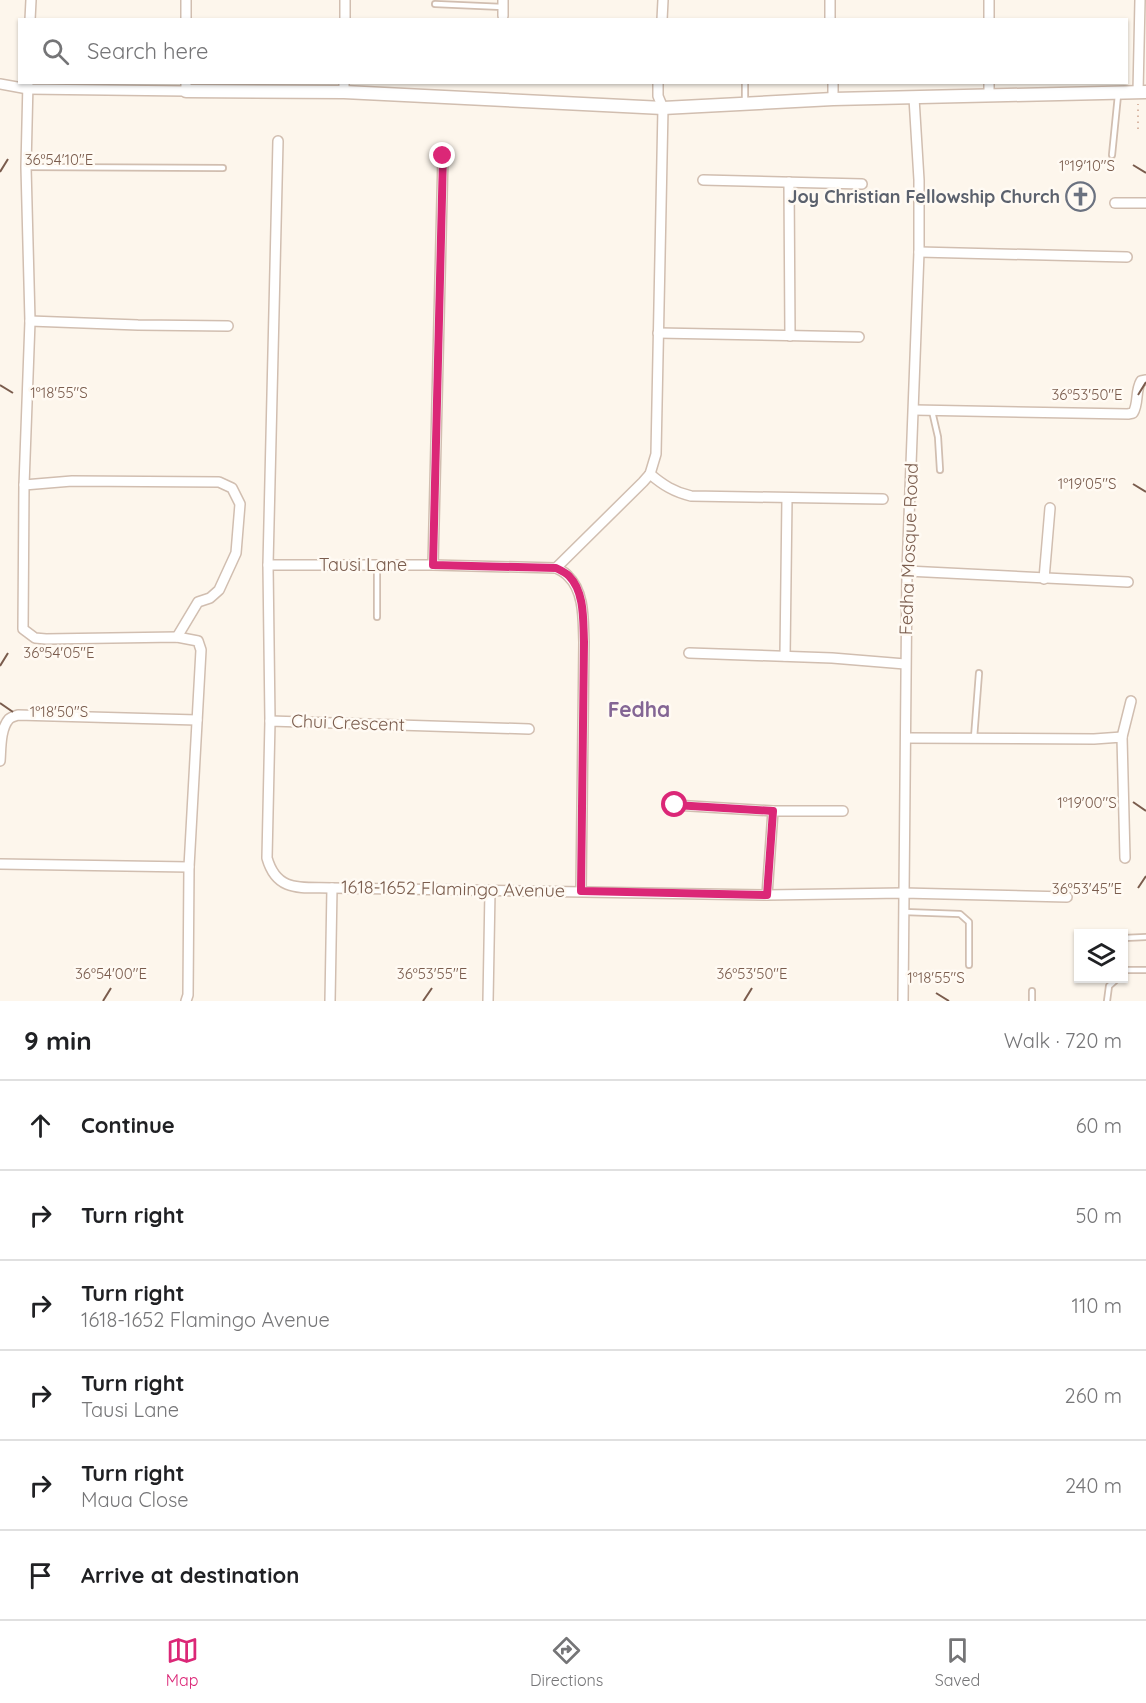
<!DOCTYPE html>
<html lang="en">
<head>
<meta charset="utf-8">
<style>
	body { margin:0; font-family:Quicksand,sans-serif; background:#f2f2f2; color:#202124 }
	.controls { position:absolute; right:18px; bottom:18px; display:grid; overflow:hidden; border-radius:0px; box-shadow:0 2px 4px #0004 }
	.controls button { width:54px; height:54px; display:grid; place-items:center; padding:0; border:0; border-bottom:2px solid #e0e0e0; background:#fff; color:#202124; font:30px sans-serif }
	.stop { position:absolute; width:18px; height:18px; margin:-14px; border:4px solid #db2777; border-radius:50%; background:#fff }
	.stop.end { background:#db2777; border-color:#fff; box-shadow:0 2px 6px #0008 }
	.list { margin:0; padding:0; list-style:none }
	h2 { display:flex; justify-content:space-between; align-items:center; height:78px; margin:0; padding:0 24px; font-size:26px }
	h2 small { font-size:20px; font-weight:400; color:#757577 }
	.list li { display:grid; grid-template-columns:39px 1fr auto; gap:18px; align-items:center; box-sizing:border-box; height:90px; padding:0 24px; border-top:2px solid #e0e0e0 }
	.list b { display:block; font-size:22px; white-space:nowrap }
	.list p { margin:0; font-size:20px; white-space:nowrap; color:#757577 }
	.list em { font-size:20px; font-style:normal; color:#757577 }
	.icon { flex:none; width:33px; height:33px; fill:none; stroke:currentColor; stroke-width:2; stroke-linecap:round; stroke-linejoin:round }
	.map { position:relative; flex:none; width:1146px; height:1001px; overflow:hidden }
	.search { position:absolute; background:#fff; box-shadow:0 2px 4px #0004; left:18px; right:18px; top:18px; height:66px; display:flex; align-items:center; gap:15px; box-sizing:border-box; padding:0 21px; border-radius:0px; color:#757577; font-size:22px }
	.sheet { height:618px; background:#fff }
	nav { display:flex; justify-content:space-around; align-items:center; box-sizing:border-box; height:84px; border-top:2px solid #e0e0e0; background:#fff; font-size:16px; color:#757577 }
	nav a { display:grid; justify-items:center; gap:3px }
	nav .on { color:#db2777 }
	.map>svg:first-child { display:block }
</style>
</head>
<body>
<div class="map">
<svg width="1146" height="1001" viewBox="0 0 1146 1001">
	<rect width="100%" height="100%" fill="#fdf6ec"/>
	<g fill="none" stroke-linecap="round" stroke-linejoin="round">
		<defs>
			<g id="service">
				<polyline points="435,4 503,7"/>
				<polyline points="745,103 745,82"/>
				<polyline points="1112,155 1118,95"/>
				<polyline points="26,167 223,168"/>
				<polyline points="932,411 938,437 940,470"/>
				<polyline points="377,617 377,565"/>
				<polyline points="974,738 979,673"/>
				<polyline points="904,912 960,914 969,922 969,965"/>
				<polyline points="1124,938 1146,937"/>
				<polyline points="1124,970 1146,970"/>
				<polyline points="1032,991 1032,1001"/>
				<polyline points="1107,1001 1109,986 1118,978"/>
			</g>
			<g id="minor">
				<polyline points="830,0 830,20"/>
				<polyline points="989,0 989,20"/>
				<polyline points="503,16 503,0"/>
				<polyline points="30,20 31,0"/>
				<polyline points="186,20 186,0"/>
				<polyline points="345,20 345,0"/>
				<polyline points="662,20 663,0"/>
				<polyline points="28,82 26,167 30,321 24,485 23,629 35,638 46,639 177,637 198,641 201,650 189,867 188,995 186,1001"/>
				<polyline points="833,82 833,99"/>
				<polyline points="0,84 28,89 186,91 186,82"/>
				<polyline points="344,92 344,82"/>
				<polyline points="1138,92 1140,0"/>
				<polyline points="989,96 989,82"/>
				<polyline points="703,180 862,184"/>
				<polyline points="789,182 790,336"/>
				<polyline points="1115,203 1146,203"/>
				<polyline points="919,252 1127,257"/>
				<polyline points="30,321 138,325 228,326"/>
				<polyline points="658,333 859,337"/>
				<path d="M914,410L1128,414L1133,413C1139,403 1135,391 1141,381L1146,380"/>
				<path d="M650,474C663,485 674,492 691,496L883,499"/>
				<polyline points="24,485 72,481 219,482 232,488 240,504 236,553 219,590 210,598 198,602 177,637"/>
				<path d="M268,565H433L556,568C560,570 565,572 568,576C585,592 583,621 584,642L581,891"/>
				<polyline points="433,565 443,156"/>
				<polyline points="556,568 643,482 650,474 656,454 663,108 658,96 658,82"/>
				<polyline points="907,571 1128,582"/>
				<polyline points="1044,579 1050,508"/>
				<polyline points="689,653 832,658 905,664"/>
				<polyline points="785,656 787,498"/>
				<polyline points="270,721 268,565 278,141"/>
				<path d="M529,729L270,721L267,858C277,893 301,887 332,888L767,895L903,893L1067,897"/>
				<polyline points="1122,737 1131,701"/>
				<polyline points="906,738 1094,739 1122,737 1125,858"/>
				<path d="M0,761C1,749 0,729 9,719C11,717 15,716 18,715L197,720"/>
				<polyline points="674,805 773,811 843,811"/>
				<polyline points="0,864 189,867"/>
				<polyline points="767,895 773,811"/>
				<polyline points="330,1001 332,888"/>
				<polyline points="488,1001 490,891"/>
				<polyline points="903,1001 907,571 919,252 919,180 914,98"/>
			</g>
			<polyline id="tertiary" points="186,91 344,92 663,108 833,99 1146,92"/>
		</defs>
		<use href="#service" stroke="#d1beb0" stroke-width="8"/>
		<use href="#minor" stroke="#d1beb0" stroke-width="12"/>
		<use href="#tertiary" stroke="#d1beb0" stroke-width="15"/>
		<polyline stroke="#d9b8a5" stroke-width="2" stroke-dasharray="1.5 4.5" stroke-linecap="butt" points="1138,129 1138,104"/>
		<use href="#service" stroke="#fff" stroke-width="4.5"/>
		<use href="#minor" stroke="#fff" stroke-width="9"/>
		<use href="#tertiary" stroke="#fff" stroke-width="12"/>
	</g>
	<g fill="none" stroke-linecap="round" stroke-linejoin="round">
		<path stroke="#db2777" stroke-width="8" d="M443,156L433,565L556,568C560,570 565,572 569,576C585,592 583,621 584,642L581,891L767,895L773,811L675,805"/>
	</g>
	<path fill="none" stroke="#7a5c4d" stroke-width="2" d="M1133,165L1146,173M0,172L8,159M0,385L13,393M1138,395L1146,382M1133,484L1146,492M0,666L8,653M0,703L13,712M1133,802L1146,811M1138,888L1146,876M936,993L949,1001M103,1001L111,988M423,1001L432,988M744,1001L752,988"/>
	<defs>
		<symbol id="church-ring" viewBox="-11 -11 22 22"><circle r="9.5" fill="#fffaf3" stroke="#6b7280" stroke-width="1.5"/><path d="M-1.2-6h2.4v3.5h3.3v2.4h-3.3V6h-2.4V-.1h-3.3v-2.4h3.3Z" fill="#6b7280"/></symbol>
	</defs>
	<g fill-rule="evenodd">
		<use href="#church-ring" x="1064" y="180" width="33" height="33"/>
	</g>
	<g text-anchor="middle" stroke-width="5" stroke-linejoin="round" paint-order="stroke">
		<g font-size="18" font-weight="bold" fill="#5b616d" stroke="#fffaf3" text-anchor="end">
			<text x="1060" y="203">Joy Christian Fellowship Church</text>
		</g>
		<g font-size="18" fill="#7a5c4d" stroke="#fffaf3">
			<text transform="translate(909 549) rotate(-88)" y="6">Fedha Mosque Road</text>
			<text x="363" y="571">Tausi Lane</text>
			<text transform="translate(348 723) rotate(2)" y="6">Chui Crescent</text>
			<text transform="translate(453 889) rotate(1)" y="6">1618-1652 Flamingo Avenue</text>
		</g>
		<g font-size="21" font-weight="bold" fill="#846695" stroke="#fffaf3">
			<text x="639" y="717">Fedha</text>
		</g>
	</g>
	<g font-size="15" text-anchor="middle" fill="#7a5c4d" stroke="#fffaf3" stroke-width="5" stroke-linejoin="round" paint-order="stroke">
		<text x="59" y="165">36°54'10"E</text>
		<text x="1087" y="171">1°19'10"S</text>
		<text x="59" y="398">1°18'55"S</text>
		<text x="1087" y="400">36°53'50"E</text>
		<text x="1087" y="489">1°19'05"S</text>
		<text x="59" y="658">36°54'05"E</text>
		<text x="59" y="717">1°18'50"S</text>
		<text x="1087" y="808">1°19'00"S</text>
		<text x="1087" y="894">36°53'45"E</text>
		<text x="111" y="979">36°54'00"E</text>
		<text x="432" y="979">36°53'55"E</text>
		<text x="752" y="979">36°53'50"E</text>
		<text x="936" y="983">1°18'55"S</text>
	</g>
</svg>
<div class="controls">
<button><svg class="icon" aria-label="layers" viewBox="0 0 24 24"><path d="M12 4l9 5-9 5-9-5zM3 14l9 5 9-5"/></svg></button>
</div>
<div class="stop" style="left:675px;top:805px"></div>
<div class="stop end" style="left:443px;top:156px"></div>
<div class="search"><svg class="icon" aria-label="search" viewBox="0 0 24 24"><circle cx="10" cy="10" r="6"/><path d="M15 15l6 6"/></svg>Search here</div>
</div>
<section class="sheet">
<h2>9 min<small>Walk · 720 m</small></h2>
<ul class="list">
<li><svg class="icon" aria-label="ahead" viewBox="0 0 24 24"><path d="M12 20V5M6 11l6-6 6 6"/></svg><div><b>Continue</b></div><em>60 m</em></li>
<li><svg class="icon" aria-label="right" viewBox="0 0 24 24"><path d="M7 20v-9h11M14 6l5 5-5 5"/></svg><div><b>Turn right</b></div><em>50 m</em></li>
<li><svg class="icon" aria-label="right" viewBox="0 0 24 24"><path d="M7 20v-9h11M14 6l5 5-5 5"/></svg><div><b>Turn right</b><p>1618-1652 Flamingo Avenue</p></div><em>110 m</em></li>
<li><svg class="icon" aria-label="right" viewBox="0 0 24 24"><path d="M7 20v-9h11M14 6l5 5-5 5"/></svg><div><b>Turn right</b><p>Tausi Lane</p></div><em>260 m</em></li>
<li><svg class="icon" aria-label="right" viewBox="0 0 24 24"><path d="M7 20v-9h11M14 6l5 5-5 5"/></svg><div><b>Turn right</b><p>Maua Close</p></div><em>240 m</em></li>
<li><svg class="icon" aria-label="arrive" viewBox="0 0 24 24"><path d="M6 21V4h12l-3 4 3 4H6"/></svg><div><b>Arrive at destination</b></div></li>
</ul>
</section>
<nav>
<a class="on"><svg class="icon" aria-label="map" viewBox="0 0 24 24"><path d="M3 6l6-2 6 2 6-2v14l-6 2-6-2-6 2zM9 4v14M15 6v14"/></svg>Map</a>
<a><svg class="icon" aria-label="directions" viewBox="0 0 24 24"><path d="M12 3l9 9-9 9-9-9zM9 14v-3h6M13 9l2 2-2 2"/></svg>Directions</a>
<a><svg class="icon" aria-label="saved" viewBox="0 0 24 24"><path d="M7 4h10v16l-5-4-5 4z"/></svg>Saved</a>
</nav>
</body>
</html>
